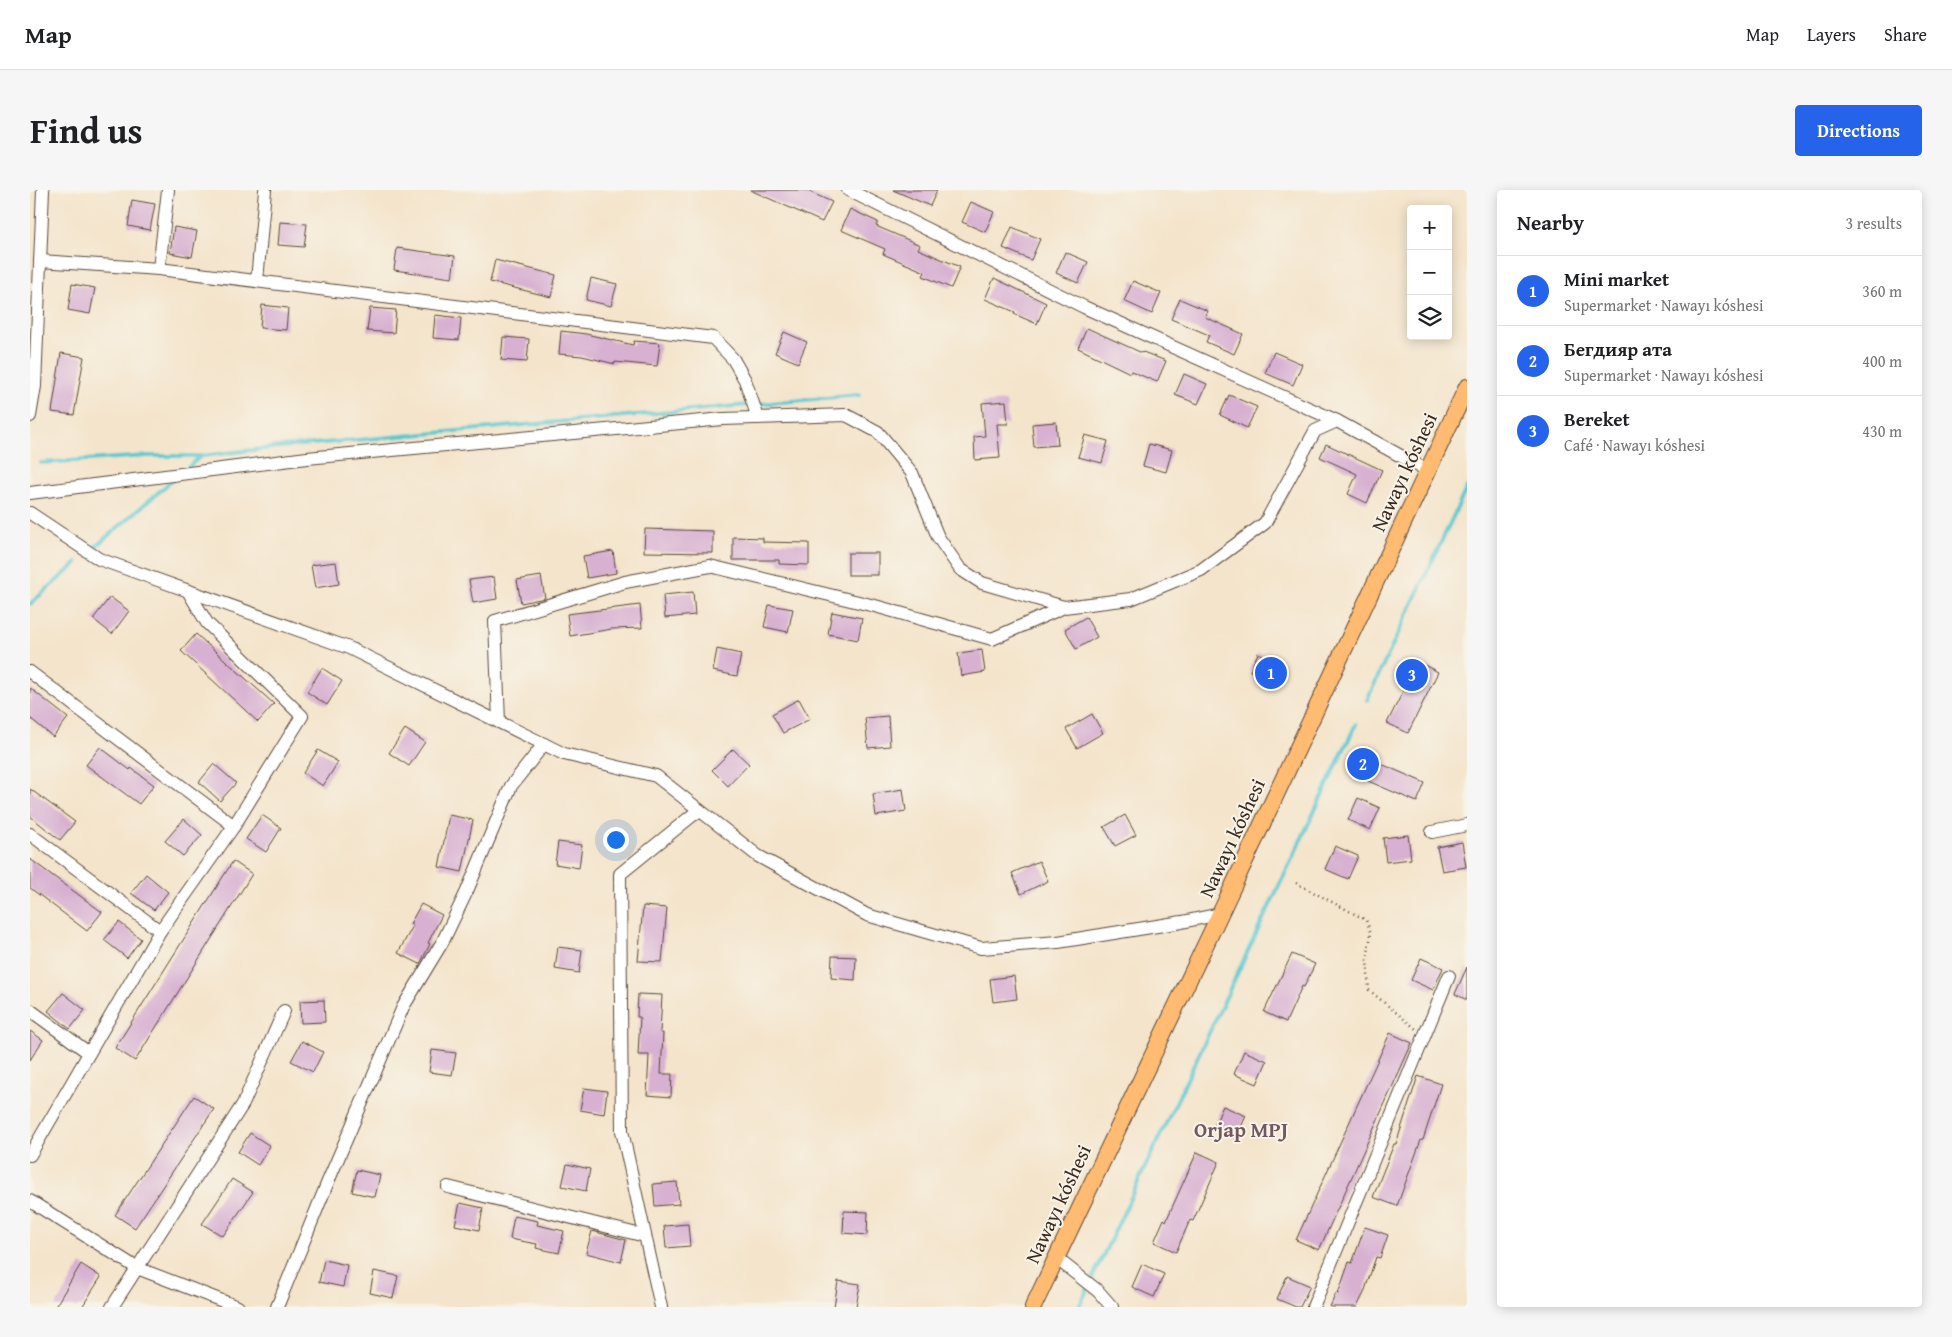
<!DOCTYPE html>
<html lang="en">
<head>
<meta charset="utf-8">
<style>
	body { margin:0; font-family:"Gentium Book Plus",serif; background:#f6f6f6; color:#202124 }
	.controls { position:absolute; right:15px; top:15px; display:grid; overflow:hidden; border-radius:5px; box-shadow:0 2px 12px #0003 }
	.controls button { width:45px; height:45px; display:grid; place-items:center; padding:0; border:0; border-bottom:1px solid #e0e0e0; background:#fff; color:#202124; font:25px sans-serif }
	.you { position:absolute; left:585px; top:649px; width:18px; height:18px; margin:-12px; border:4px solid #fff; border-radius:50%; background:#1a73e8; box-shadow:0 0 0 8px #1a73e833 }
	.badge { display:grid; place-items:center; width:32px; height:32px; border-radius:50%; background:#2563eb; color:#fff; font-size:16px; font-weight:700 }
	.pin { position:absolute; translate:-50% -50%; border:2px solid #fff; box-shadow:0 1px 5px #0006 }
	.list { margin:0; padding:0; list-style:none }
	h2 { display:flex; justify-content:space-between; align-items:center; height:65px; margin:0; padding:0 20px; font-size:21px }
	h2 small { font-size:16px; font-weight:400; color:#757577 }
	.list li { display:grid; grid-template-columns:32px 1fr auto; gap:15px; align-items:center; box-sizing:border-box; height:70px; padding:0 20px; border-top:1px solid #e0e0e0 }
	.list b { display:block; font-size:19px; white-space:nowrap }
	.list p { margin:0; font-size:16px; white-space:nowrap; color:#757577 }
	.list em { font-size:16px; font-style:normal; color:#757577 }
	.icon { flex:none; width:28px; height:28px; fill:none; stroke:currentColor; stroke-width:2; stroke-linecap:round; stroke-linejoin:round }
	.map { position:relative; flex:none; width:1437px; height:1117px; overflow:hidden; border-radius:5px }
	header { display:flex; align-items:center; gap:30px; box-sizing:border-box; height:70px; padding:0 25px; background:#fff; border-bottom:1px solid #e0e0e0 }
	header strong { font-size:24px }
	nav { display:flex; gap:28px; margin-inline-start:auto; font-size:18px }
	.intro { display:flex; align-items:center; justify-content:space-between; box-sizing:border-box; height:120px; padding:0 30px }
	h1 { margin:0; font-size:35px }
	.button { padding:12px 22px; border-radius:5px; background:#2563eb; color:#fff; font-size:18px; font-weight:700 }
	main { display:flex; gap:30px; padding:0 30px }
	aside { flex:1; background:#fff; border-radius:5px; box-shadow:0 2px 12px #0003 }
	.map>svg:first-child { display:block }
</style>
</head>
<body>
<header>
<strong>Map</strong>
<nav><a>Map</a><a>Layers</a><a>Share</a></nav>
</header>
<div class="intro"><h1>Find us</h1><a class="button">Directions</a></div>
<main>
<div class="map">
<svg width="1437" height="1117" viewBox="0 0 1437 1117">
	<rect width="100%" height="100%" fill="#f7f3e8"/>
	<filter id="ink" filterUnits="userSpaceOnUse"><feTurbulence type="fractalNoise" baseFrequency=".02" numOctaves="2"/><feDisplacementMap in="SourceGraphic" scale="10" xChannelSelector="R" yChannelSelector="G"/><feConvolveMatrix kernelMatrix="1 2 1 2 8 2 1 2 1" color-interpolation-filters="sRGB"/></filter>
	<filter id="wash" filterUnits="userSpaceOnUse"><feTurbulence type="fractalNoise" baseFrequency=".0096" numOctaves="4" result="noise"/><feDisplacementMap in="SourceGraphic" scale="20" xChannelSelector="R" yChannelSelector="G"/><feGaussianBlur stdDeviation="1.12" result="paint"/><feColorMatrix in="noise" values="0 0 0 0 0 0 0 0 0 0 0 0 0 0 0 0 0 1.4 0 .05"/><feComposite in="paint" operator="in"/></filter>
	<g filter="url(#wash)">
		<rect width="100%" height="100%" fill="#f4e4cb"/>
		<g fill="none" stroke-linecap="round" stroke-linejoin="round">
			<g stroke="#5bc8d0" stroke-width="4">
				<polyline points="11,273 117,266 171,266 249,257 829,205"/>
				<polyline points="155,280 171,266"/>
				<polyline points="65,357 144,289"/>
				<polyline points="0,414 47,373"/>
				<polyline points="1337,510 1437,297"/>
				<polyline points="1062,1089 1326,534"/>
				<polyline points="1049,1117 1058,1098"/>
			</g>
		</g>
		<g id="blocks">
			<g fill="#d8b1d2">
				<polygon points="720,0 775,0 802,12 792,32"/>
				<polygon points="863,0 907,0 900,16"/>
				<polygon points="102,10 125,14 120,40 98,36"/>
				<polygon points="941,12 964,22 955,42 932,32"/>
				<polygon points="820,19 848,32 846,36 890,55 888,59 930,77 921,98 893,86 895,82 853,64 855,59 811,40"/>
				<polygon points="250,32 277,34 274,57 248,55"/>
				<polygon points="144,37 167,41 162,67 140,63"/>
				<polygon points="982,37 1010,49 1001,70 973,58"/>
				<polygon points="367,58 425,66 422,88 364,80"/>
				<polygon points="1035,62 1058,72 1048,93 1026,83"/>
				<polygon points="465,70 526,85 521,107 460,92"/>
				<polygon points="561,88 587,94 581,116 556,110"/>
				<polygon points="964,88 1016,113 1007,134 984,124 985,122 955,109"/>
				<polygon points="1103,91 1131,103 1122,124 1094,111"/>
				<polygon points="42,94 65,98 60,124 38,120"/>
				<polygon points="1150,109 1178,121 1175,127 1213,144 1204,164 1176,152 1179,145 1141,129"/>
				<polygon points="232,115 258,118 256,140 230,138"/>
				<polygon points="340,118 366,120 364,143 337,141"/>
				<polygon points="405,125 431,128 429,150 403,148"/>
				<polygon points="1057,138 1112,163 1113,162 1136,171 1127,192 1101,181 1100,183 1048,158"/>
				<polygon points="531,141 556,144 603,155 604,151 630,153 627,176 585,172 585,174 552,166 529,164"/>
				<polygon points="754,142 777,152 768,173 745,163"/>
				<polygon points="473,147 499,149 497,172 471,170"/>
				<polygon points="1244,162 1272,174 1263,195 1235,183"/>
				<polygon points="31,163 54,167 44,225 22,222"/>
				<polygon points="1154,184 1177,194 1168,214 1145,205"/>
				<polygon points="1199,205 1227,217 1217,238 1190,225"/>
				<polygon points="976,211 978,234 967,234 970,268 945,270 944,247 955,246 952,213"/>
				<polygon points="1026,232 1028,255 1004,257 1002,234"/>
				<polygon points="1055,245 1078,251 1072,273 1048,267"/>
				<polygon points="1119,254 1142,260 1136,282 1113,276"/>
				<polygon points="1296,254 1352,280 1337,313 1318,304 1327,284 1290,267"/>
				<polygon points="615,339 683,341 683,363 614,362"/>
				<polygon points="703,347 733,348 733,352 779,353 779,375 749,374 749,370 703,370"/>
				<polygon points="583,361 586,383 557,388 553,366"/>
				<rect x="818" y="363" width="30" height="22"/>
				<polygon points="306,372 309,394 285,398 281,375"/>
				<polygon points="511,386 515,408 491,413 487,390"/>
				<polygon points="464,387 467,409 443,413 439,390"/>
				<polygon points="663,402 665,425 635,428 633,405"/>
				<polygon points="80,407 99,421 82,444 63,429"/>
				<polygon points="610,415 612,438 582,439 540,446 537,424"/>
				<polygon points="739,415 763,419 758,442 734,437"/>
				<polygon points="802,422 832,428 828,450 798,444"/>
				<polygon points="1056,427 1067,447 1046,459 1035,439"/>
				<polygon points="166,444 244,514 228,532 151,461"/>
				<polygon points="687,459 711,464 707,486 683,481"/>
				<polygon points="952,460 955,482 931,486 928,463"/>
				<polygon points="1228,463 1254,475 1245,493 1220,481"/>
				<polygon points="1388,472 1408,482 1378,543 1357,533"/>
				<polygon points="292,478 312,491 297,515 277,502"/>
				<polygon points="0,498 38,528 23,547 0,528"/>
				<polygon points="769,509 780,529 753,543 742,524"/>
				<polygon points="1062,524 1073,543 1047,558 1036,539"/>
				<polygon points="858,526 860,556 838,558 835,528"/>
				<polygon points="375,539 395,552 379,576 359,563"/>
				<polygon points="70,557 100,580 101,578 124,595 109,614 56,575"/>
				<polygon points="703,559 719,574 698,596 682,580"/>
				<polygon points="288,560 308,572 293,596 273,583"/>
				<polygon points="1340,569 1395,593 1387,612 1331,588"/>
				<polygon points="184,574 206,593 190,611 169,592"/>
				<polygon points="0,599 45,632 30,650 0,626"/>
				<polygon points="873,599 876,621 846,626 843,604"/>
				<polygon points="1328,608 1350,618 1340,640 1318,630"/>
				<polygon points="232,625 251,638 236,662 216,649"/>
				<polygon points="419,625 443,630 432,682 409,677"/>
				<polygon points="1095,625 1106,645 1085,656 1074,637"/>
				<polygon points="154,629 172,645 153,666 135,651"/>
				<polygon points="1378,645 1381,669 1356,672 1353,648"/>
				<polygon points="528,652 552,655 549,678 525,674"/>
				<polygon points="1432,652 1436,677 1412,681 1407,657"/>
				<polygon points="1305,656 1328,666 1318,689 1295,679"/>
				<polygon points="0,669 72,722 57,741 0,698"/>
				<polygon points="203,671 222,684 105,871 85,858"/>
				<polygon points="1009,671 1018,691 991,704 982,683"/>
				<polygon points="116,684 138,702 124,720 101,703"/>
				<polygon points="391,714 412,725 398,753 400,754 390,774 368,763 383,736 380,734"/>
				<polygon points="613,716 637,718 632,772 608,771"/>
				<polygon points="89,732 111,749 97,768 74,750"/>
				<polygon points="528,757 552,760 549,783 525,779"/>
				<polygon points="1262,764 1285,774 1274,797 1272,796 1256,832 1234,822"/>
				<polygon points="802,766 826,767 825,790 801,788"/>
				<polygon points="1391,768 1413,778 1403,800 1381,790"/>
				<polygon points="1437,777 1437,810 1425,804"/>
				<polygon points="984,786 987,809 963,812 960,789"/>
				<polygon points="33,803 55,820 40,839 18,821"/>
				<polygon points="608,804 632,805 630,843 633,843 631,884 642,884 641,907 617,905 619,865 608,865 610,827 607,827"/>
				<polygon points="294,810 295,832 271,833 270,811"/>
				<polygon points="0,841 13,850 0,870"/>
				<polygon points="1360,843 1382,853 1289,1060 1266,1050"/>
				<polygon points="272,851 293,862 283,882 261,871"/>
				<polygon points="402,860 426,863 422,885 399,882"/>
				<polygon points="1214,861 1237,871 1227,894 1204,884"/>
				<polygon points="1388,886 1411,894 1393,950 1391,950 1367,1016 1343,1007 1364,954 1366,954"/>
				<polygon points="554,898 577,901 574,924 550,920"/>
				<polygon points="164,906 184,919 105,1038 85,1025"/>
				<polygon points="1193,916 1216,926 1206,948 1183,939"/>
				<polygon points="220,943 240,956 228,975 208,962"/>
				<polygon points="1167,962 1189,972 1163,1031 1160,1030 1146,1062 1124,1052 1134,1029 1136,1031"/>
				<polygon points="537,974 560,979 556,1001 532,996"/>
				<polygon points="327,980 350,985 345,1007 322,1002"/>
				<polygon points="202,989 223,1002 193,1046 172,1034"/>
				<polygon points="647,992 649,1014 625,1016 623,994"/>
				<polygon points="430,1013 453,1018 449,1040 425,1035"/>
				<polygon points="814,1021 838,1022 837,1045 813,1043"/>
				<polygon points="484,1026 508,1031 507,1035 534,1041 529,1063 506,1058 507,1054 480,1049"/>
				<polygon points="658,1034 660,1056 636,1058 634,1036"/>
				<polygon points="1335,1037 1358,1045 1350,1068 1346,1067 1334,1103 1327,1117 1300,1117 1306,1103 1308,1104 1319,1072 1322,1073"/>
				<polygon points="562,1041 596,1050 591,1072 556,1063"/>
				<polygon points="294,1070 317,1075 313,1097 289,1092"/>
				<polygon points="51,1074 71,1087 52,1117 25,1117"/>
				<polygon points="1112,1074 1134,1084 1124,1107 1102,1097"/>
				<polygon points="344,1081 368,1086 363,1108 340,1103"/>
				<polygon points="1257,1086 1280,1096 1270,1117 1266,1117 1247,1109"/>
				<polygon points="808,1091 830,1094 826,1117 804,1117"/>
			</g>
		</g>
	</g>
	<g filter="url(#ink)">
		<use href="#blocks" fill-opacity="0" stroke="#574638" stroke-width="1"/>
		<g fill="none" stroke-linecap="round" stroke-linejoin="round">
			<defs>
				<g id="minor">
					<polyline points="818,0 1054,117 1307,231 1398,281"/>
					<polyline points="10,71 129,79 683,148 703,169 715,190 728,228"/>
					<polyline points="129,79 138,0"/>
					<polyline points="227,91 235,0"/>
					<polyline points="0,226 5,196 13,0"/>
					<polyline points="0,303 277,268 693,229 816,225 848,242 882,283 908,347 930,379 952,393 1034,417"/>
					<polyline points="0,323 69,369 319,458 534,564 626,586 728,666 837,725 951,758 1028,752 1152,732 1190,724"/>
					<polyline points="0,482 204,636"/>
					<polyline points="469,532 465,431 595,392 680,376 845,416 962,449 1034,417 1101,409 1171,380 1235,333 1285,241 1307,231"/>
					<polyline points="1402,642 1437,635"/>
					<polyline points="0,644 130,741"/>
					<polyline points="0,820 59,863"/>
					<polyline points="0,965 130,741 204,636 272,526 177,433 158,401"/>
					<polyline points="418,997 615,1046"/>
					<polyline points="0,1011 107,1078 208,1117"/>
					<polyline points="1026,1068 1068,1101 1082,1117"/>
					<polyline points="82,1117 213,914 254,821"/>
					<polyline points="247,1117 297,994 373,817 413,751 437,701 481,596 514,554"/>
					<polyline points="631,1117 592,941 590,684 669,620"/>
					<polyline points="1283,1117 1419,786"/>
				</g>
				<polyline id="major" points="1003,1117 1190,724 1437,197"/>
			</defs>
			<use href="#minor" stroke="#574638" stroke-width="14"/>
			<use href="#major" stroke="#574638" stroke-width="18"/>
			<polyline stroke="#574638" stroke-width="2.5" stroke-dasharray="1 4" stroke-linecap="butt" points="1266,693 1336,730 1341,743 1337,770 1339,800 1386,839"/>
			<use href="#minor" stroke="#fff" stroke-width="12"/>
			<use href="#major" stroke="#ffbb71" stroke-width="16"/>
		</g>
	</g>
	<g text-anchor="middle" stroke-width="4" stroke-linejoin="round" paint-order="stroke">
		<g font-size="20" fill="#3b2a1e" stroke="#f7f3e8">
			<text transform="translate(1374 282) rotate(-65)" y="7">Nawayı kóshesi</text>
			<text transform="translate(1202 648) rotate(-65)" y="7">Nawayı kóshesi</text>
			<text transform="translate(1028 1014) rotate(-65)" y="7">Nawayı kóshesi</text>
		</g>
		<g font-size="21" font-weight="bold" fill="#72595d" stroke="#f7f3e8">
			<text x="1211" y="947">Orjap MPJ</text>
		</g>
	</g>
</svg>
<div class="controls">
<button>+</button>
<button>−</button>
<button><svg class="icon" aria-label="layers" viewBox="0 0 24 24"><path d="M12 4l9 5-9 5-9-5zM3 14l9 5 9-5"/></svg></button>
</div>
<div class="you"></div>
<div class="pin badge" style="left:1241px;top:483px">1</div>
<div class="pin badge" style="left:1333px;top:574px">2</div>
<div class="pin badge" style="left:1382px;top:485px">3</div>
</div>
<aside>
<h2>Nearby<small>3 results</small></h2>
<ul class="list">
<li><span class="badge">1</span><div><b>Mini market</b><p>Supermarket · Nawayı kóshesi</p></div><em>360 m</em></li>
<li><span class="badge">2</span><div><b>Бегдияр ата</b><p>Supermarket · Nawayı kóshesi</p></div><em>400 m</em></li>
<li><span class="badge">3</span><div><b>Bereket</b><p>Café · Nawayı kóshesi</p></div><em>430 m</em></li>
</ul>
</aside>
</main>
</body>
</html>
